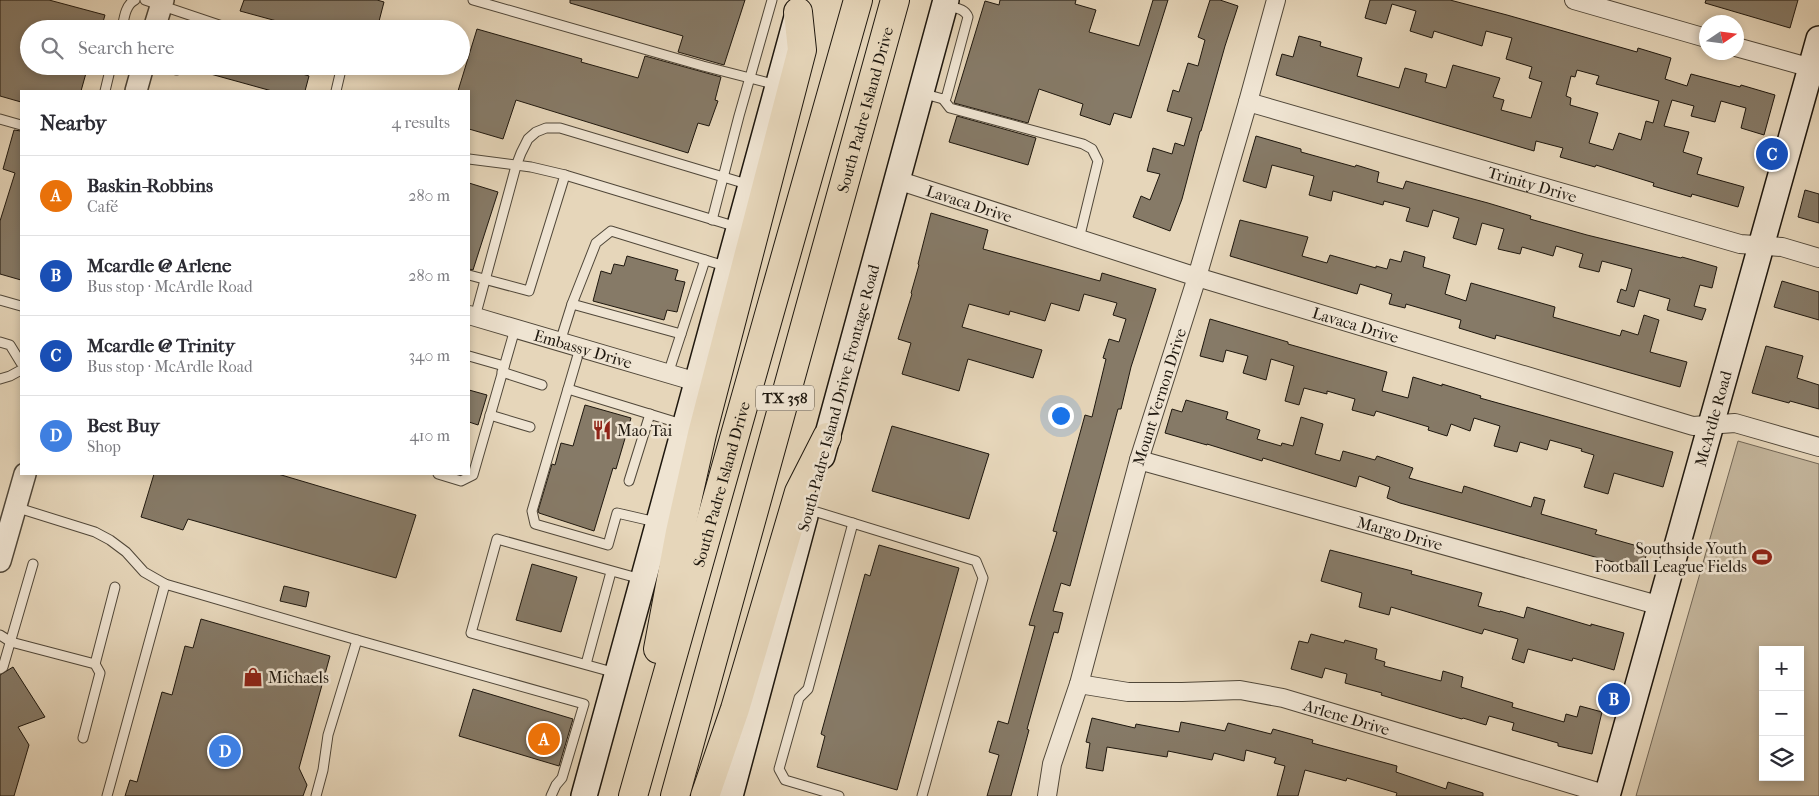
<!DOCTYPE html>
<html lang="en">
<head>
<meta charset="utf-8">
<style>
	body { margin:0; font-family:"IM FELL French Canon",serif; background:#f2f2f3; color:#2b2b33 }
	.controls { position:absolute; right:15px; bottom:15px; display:grid; overflow:hidden; border-radius:0px; box-shadow:0 2px 8px #0003 }
	.controls button { width:45px; height:45px; display:grid; place-items:center; padding:0; border:0; border-bottom:1px solid #e1e1e2; background:#fff; color:#2b2b33; font:25px sans-serif }
	.compass { position:absolute; left:1699px; top:15px; width:45px; height:45px; border-radius:50%; background:#fff; box-shadow:0 2px 8px #0003; rotate:77deg }
	.you { position:absolute; left:1060px; top:415px; width:18px; height:18px; margin:-12px; border:4px solid #fff; border-radius:50%; background:#1a73e8; box-shadow:0 0 0 8px #1a73e833 }
	.badge { display:grid; place-items:center; width:32px; height:32px; border-radius:50%; background:#111827; color:#fff; font-size:16px; font-weight:700 }
	.pin { position:absolute; translate:-50% -50%; border:2px solid #fff; box-shadow:0 1px 5px #0006 }
	.list { margin:0; padding:0; list-style:none }
	h2 { display:flex; justify-content:space-between; align-items:center; height:65px; margin:0; padding:0 20px; font-size:21px }
	h2 small { font-size:16px; font-weight:400; color:#7c7c81 }
	.list li { display:grid; grid-template-columns:32px 1fr auto; gap:15px; align-items:center; box-sizing:border-box; height:80px; padding:0 20px; border-top:1px solid #e1e1e2 }
	.list b { display:block; font-size:19px; white-space:nowrap }
	.list p { margin:0; font-size:16px; white-space:nowrap; color:#7c7c81 }
	.list em { font-size:16px; font-style:normal; color:#7c7c81 }
	.icon { flex:none; width:28px; height:28px; fill:none; stroke:currentColor; stroke-width:2; stroke-linecap:round; stroke-linejoin:round }
	.map { position:relative; flex:none; width:1819px; height:796px; overflow:hidden }
	.search { position:absolute; background:#fff; box-shadow:0 2px 8px #0003; left:20px; top:20px; width:450px; height:55px; display:flex; align-items:center; gap:12px; box-sizing:border-box; padding:0 18px; border-radius:28px; color:#7c7c81; font-size:19px }
	.panel { position:absolute; background:#fff; box-shadow:0 2px 8px #0003; left:20px; top:90px; width:450px; height:385px; border-radius:0px }
	.map>svg:first-child { display:block }
</style>
</head>
<body>
<div class="map">
<svg width="1819" height="796" viewBox="0 0 1819 796">
	<rect width="100%" height="100%" fill="#e6d6ba"/>
	<filter id="stains"><feTurbulence type="fractalNoise" baseFrequency=".004" numOctaves="4"/><feColorMatrix values="0 0 0 0 .2 0 0 0 0 .09 0 0 0 0 .02 0 0 0 .5 -.17"/></filter>
	<radialGradient id="worn" r=".72"><stop offset=".6" stop-color="#630" stop-opacity="0"/><stop offset="1" stop-color="#630" stop-opacity=".3"/></radialGradient>
	<path fill="#c4b69d" stroke="#716656" fill-rule="evenodd" d="M1738,441L1819,464V796H1636ZM1763,650H1800V777H1763Z"/>
	<g fill="#867a67" stroke="#1e170e" fill-rule="evenodd">
		<polygon points="0,0 49,0 105,15 101,29 29,29 29,66 88,66 81,91 21,91 21,102 0,96"/>
		<polygon points="244,0 377,0 384,2 377,29 306,29 240,11"/>
		<polygon points="570,0 745,0 724,65 678,52 683,36 570,3"/>
		<polygon points="1000,0 1076,0 1075,4 1096,10 1089,32 1139,46 1153,0 1168,0 1131,118 1114,113 1110,125 1080,115 1083,104 1039,89 1028,123 954,103 985,1 999,5"/>
		<polygon points="1210,0 1220,0 1238,6 1225,46 1201,131 1200,131 1182,199 1170,231 1133,217 1141,196 1150,200 1160,174 1147,171 1153,148 1172,154 1175,143 1184,146 1192,118 1167,111 1173,90 1179,92 1188,63 1198,66 1205,40 1198,37"/>
		<path d="M1370,0H1450L1507,15L1637,52L1638,48L1671,58L1665,79L1687,86L1691,74L1740,87L1741,85L1775,95L1764,135L1741,128L1746,108L1721,101L1715,122L1691,116L1694,106L1672,100L1664,126L1689,132L1683,152L1702,158L1697,174L1744,187L1738,207L1692,194L1691,197L1653,186L1654,183L1596,165L1595,167L1560,157L1563,148L1536,141L1534,151L1276,75L1282,54L1293,57L1299,36L1321,42L1320,46L1362,58L1357,76L1399,88L1405,68L1427,74L1425,82L1446,88L1453,65L1500,78L1493,97L1504,100L1501,110L1531,118L1542,82L1529,78L1532,67L1506,59L1512,38L1486,31L1482,46L1434,31L1432,38L1410,31L1416,11L1392,4L1386,24L1365,18ZM1577,70L1599,76L1596,84L1659,101L1653,123L1646,121L1641,140L1619,133L1613,150L1589,143L1598,113L1570,105L1571,98L1566,96L1571,76L1575,77Z"/>
		<polygon points="1706,0 1798,0 1790,28 1705,3"/>
		<polygon points="477,29 582,59 581,62 638,78 645,56 721,77 715,100 718,101 709,126 698,123 688,153 516,100 503,139 469,129 469,91 458,91"/>
		<polygon points="196,66 276,66 309,76 305,91 272,91 196,70"/>
		<polygon points="957,116 1036,138 1028,165 949,142"/>
		<polygon points="14,130 21,131 21,280 0,274 0,221 15,173 3,169"/>
		<polygon points="1256,136 1301,149 1301,152 1355,167 1356,165 1379,172 1377,182 1403,189 1406,181 1488,203 1531,216 1530,219 1587,235 1681,258 1682,257 1717,267 1712,288 1700,285 1694,306 1706,309 1702,320 1667,310 1670,299 1639,290 1634,307 1617,302 1621,289 1626,291 1632,269 1602,261 1599,272 1579,267 1583,254 1556,246 1553,256 1522,247 1520,254 1498,249 1504,229 1482,223 1476,245 1453,238 1459,218 1433,210 1428,227 1406,221 1410,208 1384,201 1383,205 1333,191 1331,201 1309,195 1314,176 1272,165 1266,188 1243,181"/>
		<polygon points="469,183 498,192 473,270 469,269"/>
		<polygon points="1805,190 1819,194 1819,223 1798,217"/>
		<polygon points="931,213 988,230 983,249 1100,281 1102,273 1156,289 1131,367 1121,409 1118,409 1070,586 1061,583 1053,611 1063,613 1058,633 1054,632 1027,729 1029,730 1011,796 987,796 999,755 989,752 998,721 1008,724 1035,626 1029,625 1057,532 1053,531 1085,415 1092,417 1106,359 1103,358 1109,339 1119,342 1126,319 1113,315 1117,303 1084,294 1079,311 1051,303 1045,321 1010,311 1009,315 969,304 962,327 1042,350 1033,378 968,359 959,391 902,374 911,343 898,339 912,294 911,293 919,265 918,264"/>
		<polygon points="1240,220 1308,237 1302,256 1327,263 1330,255 1376,268 1376,266 1387,269 1390,259 1401,262 1404,251 1425,257 1423,267 1450,275 1445,294 1466,301 1471,283 1555,307 1553,317 1620,336 1622,330 1638,335 1644,315 1659,320 1650,352 1687,362 1680,387 1496,335 1495,339 1459,328 1461,320 1406,304 1405,308 1389,304 1392,294 1360,284 1357,294 1230,256"/>
		<polygon points="627,256 678,270 675,280 685,282 677,312 667,310 664,320 593,301 601,271 611,274 614,264 624,266"/>
		<polygon points="1782,281 1819,292 1819,320 1774,307"/>
		<polygon points="1210,319 1288,342 1288,344 1387,372 1382,391 1408,398 1413,377 1442,386 1442,384 1481,396 1480,398 1673,452 1663,487 1614,473 1608,494 1584,487 1594,455 1581,451 1582,449 1550,440 1547,450 1520,442 1517,452 1494,446 1500,426 1474,418 1470,431 1451,424 1447,436 1428,430 1429,427 1376,411 1374,416 1352,410 1355,399 1327,391 1327,394 1304,388 1299,405 1285,401 1294,366 1271,359 1266,380 1243,373 1248,356 1226,350 1223,362 1200,356"/>
		<polygon points="1766,346 1803,356 1797,378 1819,385 1819,409 1790,401 1789,403 1752,393"/>
		<polygon points="469,390 487,395 478,425 469,422"/>
		<polygon points="1186,400 1228,412 1226,419 1260,430 1257,439 1281,446 1282,443 1293,446 1301,417 1323,424 1315,454 1340,461 1343,451 1375,460 1377,456 1413,468 1409,478 1462,493 1464,486 1531,507 1534,497 1545,500 1541,514 1597,530 1595,534 1648,549 1642,570 1400,503 1387,498 1390,487 1359,476 1356,487 1263,458 1262,461 1207,444 1207,445 1165,433 1172,409 1182,412"/>
		<polygon points="585,405 631,418 616,469 613,468 594,531 539,513 538,511 552,464 555,465 561,443 573,446"/>
		<polygon points="892,426 989,454 969,519 872,491"/>
		<polygon points="154,474 278,474 416,515 396,578 188,519 183,530 141,517"/>
		<polygon points="879,545 959,568 897,790 817,767 825,736 821,734 865,574 870,576"/>
		<polygon points="1330,550 1412,571 1411,574 1482,593 1478,606 1500,612 1500,611 1524,618 1527,607 1591,626 1591,624 1624,633 1614,670 1573,658 1572,661 1528,649 1524,663 1512,659 1518,639 1484,629 1482,634 1391,607 1389,615 1359,607 1362,593 1321,581"/>
		<polygon points="532,564 577,577 561,632 516,620"/>
		<polygon points="284,586 309,592 306,607 280,601"/>
		<polygon points="201,619 330,656 299,768 307,785 303,796 125,796 130,780 137,782 162,692 172,695 185,646 193,648"/>
		<polygon points="1311,634 1344,643 1345,640 1377,649 1375,659 1385,662 1384,666 1441,681 1443,671 1463,677 1461,687 1513,703 1512,707 1564,722 1566,714 1577,717 1580,706 1602,712 1592,754 1558,746 1558,743 1512,730 1514,723 1489,716 1486,725 1463,718 1462,719 1381,695 1382,693 1345,683 1347,674 1325,668 1322,678 1291,669 1299,641 1308,643"/>
		<polygon points="13,667 45,717 18,727 29,745 14,796 0,796 0,675"/>
		<polygon points="473,689 573,719 559,766 459,736"/>
		<polygon points="1092,718 1135,728 1136,724 1179,732 1181,722 1225,731 1228,723 1271,734 1273,729 1313,740 1312,743 1397,766 1396,772 1446,789 1448,782 1483,793 1483,796 1396,796 1397,793 1347,778 1346,781 1305,770 1298,796 1277,796 1285,766 1274,763 1276,758 1246,750 1244,761 1214,753 1212,760 1168,751 1167,757 1107,747 1103,771 1086,768 1090,743 1086,742"/>
	</g>
	<g fill="none" stroke-linecap="round" stroke-linejoin="round">
		<defs>
			<g id="service">
				<polyline points="145,0 231,29"/>
				<polyline points="473,0 703,66 777,85"/>
				<path d="M122,29C124,19 125,5 135,0"/>
				<polyline points="158,66 177,70 180,66"/>
				<polyline points="105,91 111,66"/>
				<polyline points="336,91 340,74 337,66"/>
				<path d="M921,93L943,99L946,98L947,95L968,17C965,8 954,8 945,5"/>
				<polyline points="943,99 950,108 1083,144 1092,149 1098,161 1079,239"/>
				<polyline points="0,119 21,125"/>
				<polyline points="469,159 531,167 565,175 737,227"/>
				<polyline points="712,220 739,116 772,0"/>
				<polyline points="469,275 529,291 565,175"/>
				<polyline points="0,300 21,306"/>
				<polyline points="572,304 681,334"/>
				<polyline points="475,317 516,166 521,153 528,139 536,132 546,128 560,128 750,185"/>
				<polyline points="0,342 10,345 21,363"/>
				<polyline points="560,342 572,304 596,243 611,231 728,267"/>
				<polyline points="580,348 532,511 535,524 608,545 617,513 656,522"/>
				<polyline points="469,356 504,366"/>
				<polyline points="502,372 542,385"/>
				<polyline points="668,374 705,260"/>
				<polyline points="0,379 10,376 21,370"/>
				<polyline points="568,389 685,425"/>
				<polyline points="490,415 530,427"/>
				<polyline points="438,474 461,481 473,475 515,329"/>
				<polyline points="629,481 650,414"/>
				<polyline points="15,507 95,532 110,540 126,552 144,572 165,584"/>
				<polyline points="807,509 976,561 983,578 922,796"/>
				<polyline points="0,635 11,642 95,664 100,673 83,738"/>
				<polyline points="357,640 584,704 562,778 556,785 551,796"/>
				<polyline points="95,664 115,587"/>
				<polyline points="586,664 611,572"/>
				<polyline points="0,669 3,667 33,564"/>
				<polyline points="616,673 471,633 497,539 641,579"/>
				<polyline points="107,796 165,584 357,640 328,735 323,770 316,796"/>
				<polyline points="839,796 785,780 779,769 799,698 808,689 853,523"/>
			</g>
			<g id="minor">
				<polyline points="1574,0 1706,38"/>
				<polyline points="1736,47 1819,70"/>
				<path id="s1" d="M1248,102L1740,244L1782,247L1819,258"/>
				<path id="s2" d="M897,180L1197,277L1693,426L1735,423L1819,447"/>
				<path id="s3" d="M469,315L697,382"/>
				<path id="s4" d="M1139,460L1661,606"/>
				<path id="s5" d="M1079,684L1128,692H1182L1240,690L1283,698L1608,795"/>
				<path id="s6" d="M1047,796L1052,764L1079,684L1139,460L1197,277L1248,102L1276,0"/>
			</g>
			<g id="tertiary">
				<polyline points="154,29 163,0"/>
				<polyline points="136,91 143,66"/>
				<polyline points="0,561 25,474"/>
			</g>
			<g id="secondary">
				<polyline points="822,456 946,0"/>
				<polyline points="584,796 797,17"/>
				<polyline points="730,796 805,516"/>
				<path id="s7" d="M1607,796L1819,39"/>
			</g>
			<g id="motorway">
				<polyline points="658,649 680,532 702,434 802,50 798,12"/>
				<path id="s8" d="M633,796L858,0"/>
				<path id="s9" d="M675,796L895,0"/>
				<polyline points="705,796 735,709 799,492 827,437"/>
			</g>
		</defs>
		<use href="#service" stroke="#504739" stroke-width="11"/>
		<use href="#minor" stroke="#504739" stroke-width="20"/>
		<use href="#tertiary" stroke="#504739" stroke-width="24"/>
		<use href="#secondary" stroke="#1e170e" stroke-width="28"/>
		<use href="#motorway" stroke="#1e170e" stroke-width="30"/>
		<use href="#service" stroke="#efe4d2" stroke-width="9"/>
		<use href="#minor" stroke="#efe4d2" stroke-width="18"/>
		<use href="#tertiary" stroke="#efe4d2" stroke-width="21"/>
		<use href="#secondary" stroke="#efe4d2" stroke-width="25"/>
		<use href="#motorway" stroke="#e6d6ba" stroke-width="28"/>
	</g>
	<defs>
		<symbol id="restaurant-bare" viewBox="-9 -9 18 18"><path d="M-5-6h1v4h1v-4h1v4h1v-4h1v5L-1.5 .5V6h-2V.5L-5-1ZM5-6V6H3V1.5H1.5Q1.5-4 5-6Z" fill="#8f2418" stroke="#efe4d2" stroke-width="2.5" paint-order="stroke"/></symbol>
		<symbol id="stadium-bare" viewBox="-9 -9 18 18"><path d="M0-5a6.5 5 0 1 0 0 10a6.5 5 0 1 0 0-10ZM-3.5-1.8h7v3.6h-7Z" fill="#8f2418" stroke="#efe4d2" stroke-width="2.5" paint-order="stroke"/></symbol>
		<symbol id="shop-bare" viewBox="-9 -9 18 18"><path d="M-5-2.5h2.3a2.7 3.5 0 0 1 5.4 0H5L5.5 6h-11ZM-1.5-2.5h3a1.5 2.3 0 0 0-3 0Z" fill="#8f2418" stroke="#efe4d2" stroke-width="2.5" paint-order="stroke"/></symbol>
	</defs>
	<g fill-rule="evenodd">
		<use href="#restaurant-bare" x="588" y="416" width="28" height="28"/>
		<use href="#stadium-bare" x="1748" y="543" width="28" height="28"/>
		<use href="#shop-bare" x="239" y="663" width="28" height="28"/>
	</g>
	<g text-anchor="middle" stroke-width="5" stroke-linejoin="round" paint-order="stroke">
		<rect fill="#efe4d2" stroke="#5d5449" stroke-width="1" x="756" y="385.5" width="58" height="25" rx="4"/>
		<g font-size="15" font-weight="bold" fill="#1e170e">
			<text x="785" y="403">TX 358</text>
		</g>
		<g font-size="16" fill="#1e170e" stroke="#efe4d2">
			<text dy="6" stroke="none"><textPath href="#s9" startOffset="712">South Padre Island Drive</textPath></text>
			<text dy="6" stroke="none"><textPath href="#s1" startOffset="296">Trinity Drive</textPath></text>
			<text dy="6" stroke="none"><textPath href="#s2" startOffset="76">Lavaca Drive</textPath></text>
			<text dy="6" stroke="none"><textPath href="#s2" startOffset="481">Lavaca Drive</textPath></text>
			<text dy="6" stroke="none"><textPath href="#s3" startOffset="119">Embassy Drive</textPath></text>
			<text dy="6" stroke="none"><textPath href="#s6" startOffset="415">Mount Vernon Drive</textPath></text>
			<text transform="translate(838 398) rotate(-75)" y="6">South Padre Island Drive Frontage Road</text>
			<text dy="6" stroke="none"><textPath href="#s7" startOffset="392">McArdle Road</textPath></text>
			<text dy="6" stroke="none"><textPath href="#s8" startOffset="324">South Padre Island Drive</textPath></text>
			<text dy="6" stroke="none"><textPath href="#s4" startOffset="271">Margo Drive</textPath></text>
			<text dy="6" stroke="none"><textPath href="#s5" startOffset="272">Arlene Drive</textPath></text>
		</g>
		<g font-size="16" fill="#1e170e" stroke="#efe4d2" text-anchor="start">
			<text x="617" y="436">Mao Tai</text>
			<text x="1747" y="554" text-anchor="end">Southside Youth<tspan x="1747" dy="18">Football League Fields</tspan></text>
			<text x="268" y="683">Michaels</text>
		</g>
	</g>
	<rect width="100%" height="100%" filter="url(#stains)"/>
	<rect width="100%" height="100%" fill="url(#worn)"/>
</svg>
<div class="controls">
<button>+</button>
<button>−</button>
<button><svg class="icon" aria-label="layers" viewBox="0 0 24 24"><path d="M12 4l9 5-9 5-9-5zM3 14l9 5 9-5"/></svg></button>
</div>
<svg class="compass" viewBox="-18 -18 36 36"><path d="M0-13l5 13h-10z" fill="#e53935"/><path d="M0 13l5-13h-10z" fill="#7c7c81"/></svg>
<div class="you"></div>
<div class="pin badge" style="left:544px;top:739px;background:#e8710a">A</div>
<div class="pin badge" style="left:1614px;top:699px;background:#1a4fb4">B</div>
<div class="pin badge" style="left:1772px;top:154px;background:#1a4fb4">C</div>
<div class="pin badge" style="left:225px;top:751px;background:#3f7fe0">D</div>
<div class="search"><svg class="icon" aria-label="search" viewBox="0 0 24 24"><circle cx="10" cy="10" r="6"/><path d="M15 15l6 6"/></svg>Search here</div>
<section class="panel">
<h2>Nearby<small>4 results</small></h2>
<ul class="list">
<li><span class="badge" style="background:#e8710a">A</span><div><b>Baskin-Robbins</b><p>Café</p></div><em>280 m</em></li>
<li><span class="badge" style="background:#1a4fb4">B</span><div><b>Mcardle @ Arlene</b><p>Bus stop · McArdle Road</p></div><em>280 m</em></li>
<li><span class="badge" style="background:#1a4fb4">C</span><div><b>Mcardle @ Trinity</b><p>Bus stop · McArdle Road</p></div><em>340 m</em></li>
<li><span class="badge" style="background:#3f7fe0">D</span><div><b>Best Buy</b><p>Shop</p></div><em>410 m</em></li>
</ul>
</section>
</div>
</body>
</html>
